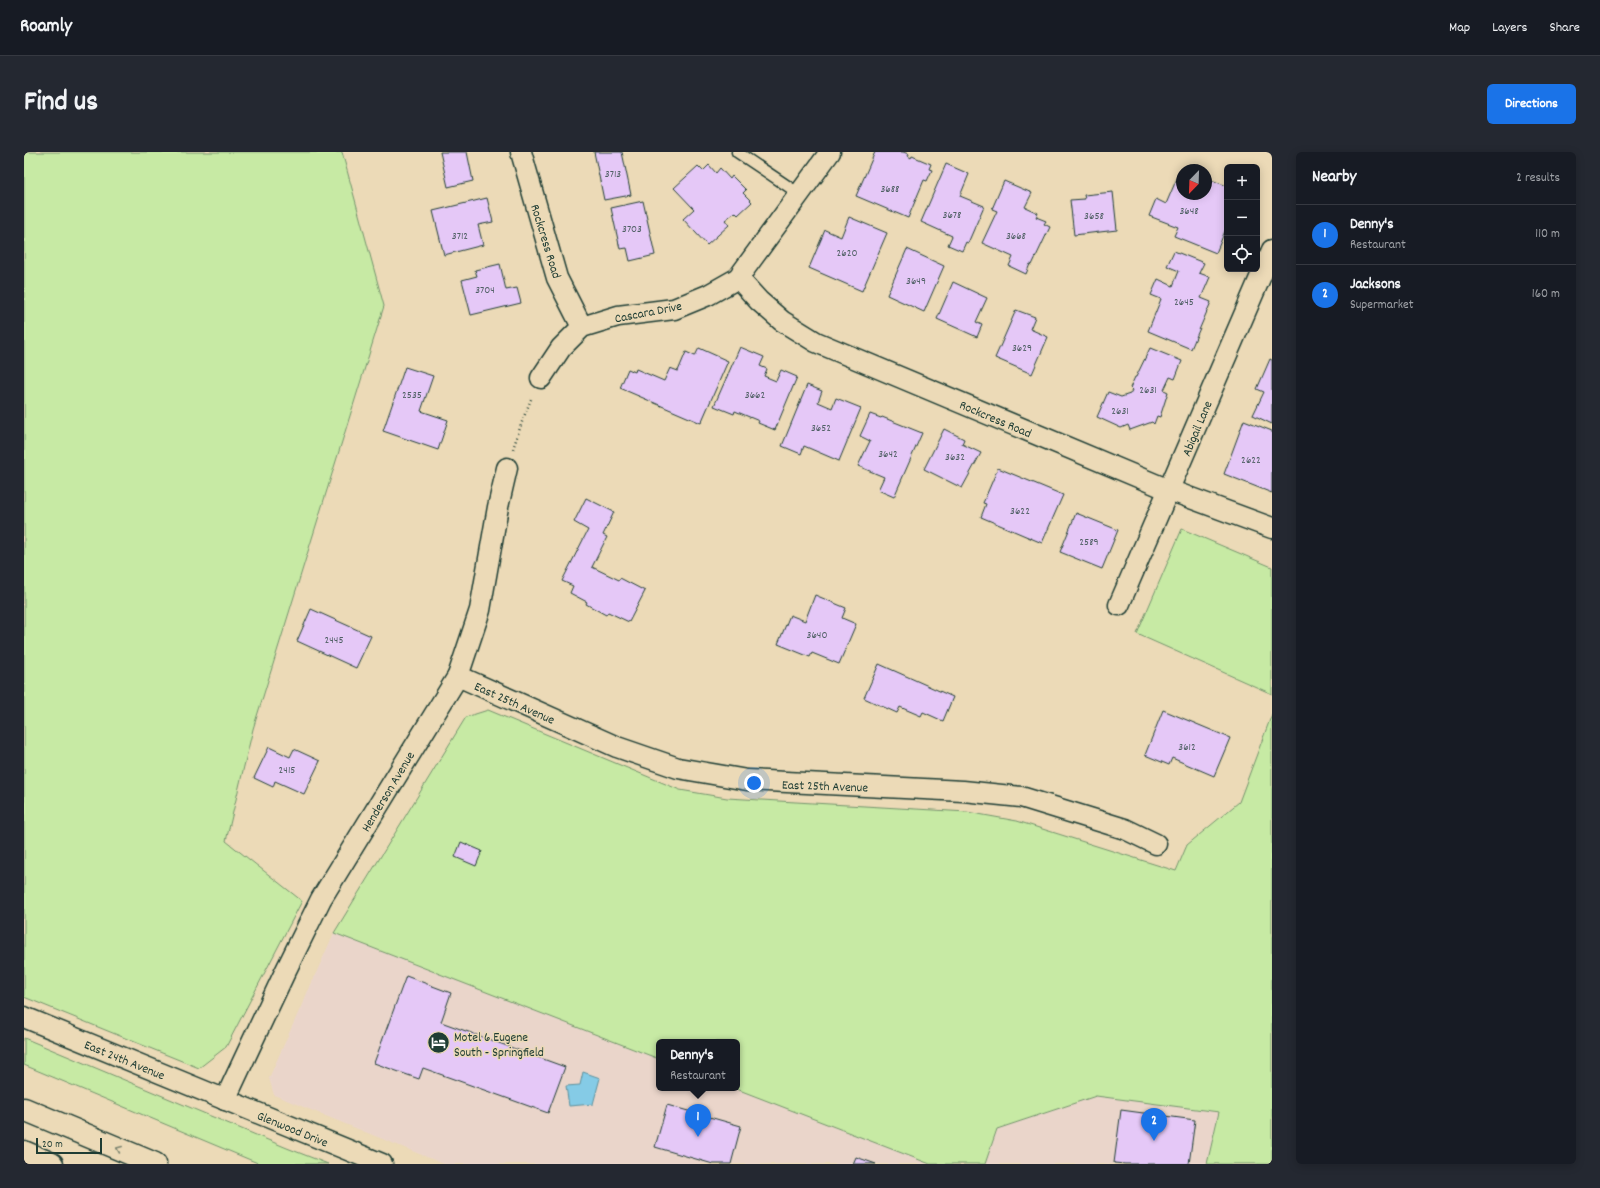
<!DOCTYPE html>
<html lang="en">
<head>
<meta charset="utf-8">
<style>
	body { margin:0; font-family:Dekko,sans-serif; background:#242831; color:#f1f3f6 }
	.controls { position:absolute; right:12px; top:12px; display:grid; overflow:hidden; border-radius:6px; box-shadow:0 2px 10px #0003 }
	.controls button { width:36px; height:36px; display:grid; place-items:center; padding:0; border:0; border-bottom:1px solid #363941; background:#171b24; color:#f1f3f6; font:20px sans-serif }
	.compass { position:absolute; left:1152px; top:12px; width:36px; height:36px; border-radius:50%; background:#171b24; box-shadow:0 2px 10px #0003; rotate:203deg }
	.scale { position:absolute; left:12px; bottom:10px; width:66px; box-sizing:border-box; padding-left:4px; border:2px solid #1f3d34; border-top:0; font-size:11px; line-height:14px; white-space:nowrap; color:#1f3d34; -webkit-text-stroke:3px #ecdab7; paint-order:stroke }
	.you { position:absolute; left:730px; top:631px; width:14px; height:14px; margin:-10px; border:3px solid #fff; border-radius:50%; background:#1a73e8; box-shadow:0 0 0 6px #1a73e833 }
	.badge { display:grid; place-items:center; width:26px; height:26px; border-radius:50%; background:#1a73e8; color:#fff; font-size:13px; font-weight:700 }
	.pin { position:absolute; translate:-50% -33px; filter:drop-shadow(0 1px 2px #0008) }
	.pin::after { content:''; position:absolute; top:21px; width:14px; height:12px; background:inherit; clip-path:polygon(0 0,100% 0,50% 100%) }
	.popup { position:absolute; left:632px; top:887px; width:84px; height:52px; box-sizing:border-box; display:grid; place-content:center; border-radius:6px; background:#171b24; filter:drop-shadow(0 1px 3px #0005); font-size:13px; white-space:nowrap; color:#9ea1a6 }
	.popup b { font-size:15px; color:#f1f3f6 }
	.popup::after { content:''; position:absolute; left:50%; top:100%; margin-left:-8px; border:8px solid transparent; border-top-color:#171b24 }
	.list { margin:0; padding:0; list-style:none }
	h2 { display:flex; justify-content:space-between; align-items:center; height:52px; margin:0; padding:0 16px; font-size:17px }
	h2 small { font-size:13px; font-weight:400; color:#9ea1a6 }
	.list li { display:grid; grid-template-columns:26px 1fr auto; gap:12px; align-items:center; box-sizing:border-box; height:60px; padding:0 16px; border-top:1px solid #363941 }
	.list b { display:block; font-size:15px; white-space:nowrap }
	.list p { margin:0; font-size:13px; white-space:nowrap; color:#9ea1a6 }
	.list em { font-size:13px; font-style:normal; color:#9ea1a6 }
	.icon { flex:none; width:22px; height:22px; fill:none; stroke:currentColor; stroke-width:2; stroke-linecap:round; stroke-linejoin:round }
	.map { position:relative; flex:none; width:1248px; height:1012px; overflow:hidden; border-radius:6px }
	header { display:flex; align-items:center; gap:24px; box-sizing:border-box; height:56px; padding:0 20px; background:#171b24; border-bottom:1px solid #363941 }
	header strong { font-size:19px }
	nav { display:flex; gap:22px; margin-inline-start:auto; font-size:14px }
	.intro { display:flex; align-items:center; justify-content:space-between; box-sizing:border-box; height:96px; padding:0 24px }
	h1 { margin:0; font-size:28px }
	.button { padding:10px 18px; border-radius:6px; background:#1a73e8; color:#fff; font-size:14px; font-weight:700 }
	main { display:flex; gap:24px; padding:0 24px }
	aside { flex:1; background:#171b24; border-radius:6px; box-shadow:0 2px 10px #0003 }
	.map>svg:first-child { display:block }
</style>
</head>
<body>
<header>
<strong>Roamly</strong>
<nav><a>Map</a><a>Layers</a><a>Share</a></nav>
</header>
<div class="intro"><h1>Find us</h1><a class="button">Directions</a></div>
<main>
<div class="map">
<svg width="1248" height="1012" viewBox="0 0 1248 1012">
	<rect width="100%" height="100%" fill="#ecdab7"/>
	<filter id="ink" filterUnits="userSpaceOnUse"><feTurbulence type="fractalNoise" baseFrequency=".025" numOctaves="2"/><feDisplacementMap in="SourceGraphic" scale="8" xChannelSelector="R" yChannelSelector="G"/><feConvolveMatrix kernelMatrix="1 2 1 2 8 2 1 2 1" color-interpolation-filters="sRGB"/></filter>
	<g filter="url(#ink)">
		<g fill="#ead5ca">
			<polygon points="310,781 635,907 635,936 710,936 906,1012 420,1012 250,943 245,926"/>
			<polygon points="1072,944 1195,960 1183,1012 961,1012 973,977"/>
		</g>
		<g fill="#c7eaa4" stroke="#73946c">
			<polygon points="0,0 318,0 360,154 229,577 202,689 278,749 202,895 175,916 0,845"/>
			<polygon points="1158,377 1248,415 1248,542 1113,482"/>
			<polygon points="464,558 656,638 703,646 943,660 993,669 1152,719 1163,693 1215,650 1248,562 1248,1012 1183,1012 1195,960 1072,944 973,977 961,1012 906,1012 710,936 713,936 713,890 635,890 635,907 310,781 442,565"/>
			<polygon points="0,886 263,996 304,1012 236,1012 0,913"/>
		</g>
		<polygon fill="#85cbe6" stroke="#5c929f" points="559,920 576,926 569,952 545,954 542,934 556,933"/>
		<g fill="#e5c8f7" stroke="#1f3d34">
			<polygon points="416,0 443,0 449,29 424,35"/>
			<polygon points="570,0 598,0 607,43 580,48"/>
			<polygon points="851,0 879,0 885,2 884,4 887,6 888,4 907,12 905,17 908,18 903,29 900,28 884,66 832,44"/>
			<polygon points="922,12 945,22 936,44 960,54 944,91 942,90 938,99 924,93 928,84 897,70"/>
			<polygon points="685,13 692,21 696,16 706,27 708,24 722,38 719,41 728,50 714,63 711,60 701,68 705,73 683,93 659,67 670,57 650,36 674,14 679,19"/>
			<polygon points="1156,19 1158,20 1158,42 1182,42 1182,26 1203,34 1203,74 1192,101 1150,84 1154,75 1125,64 1132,47 1142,52"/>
			<polygon points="980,29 1008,41 1001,55 1014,61 1012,65 1022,69 1020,72 1026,75 1008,113 1006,112 1002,122 985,114 989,105 958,91 973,59 968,57"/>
			<polygon points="1089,40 1093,78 1050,83 1046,48 1061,47 1060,43"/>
			<polygon points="463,46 469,70 454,73 459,93 420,103 409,59"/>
			<polygon points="619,49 631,103 606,109 603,96 596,97 587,56"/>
			<polygon points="825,65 863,81 838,139 785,116 801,78 817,85"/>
			<polygon points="883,97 920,114 900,160 863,143"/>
			<polygon points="1150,99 1180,111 1175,121 1186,125 1177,146 1187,150 1167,197 1124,179 1137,147 1127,143 1134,127 1149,134 1155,119 1143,114"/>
			<polygon points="476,112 482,138 493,136 497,151 447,163 438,128 453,124 451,118"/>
			<polygon points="929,130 963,146 952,170 958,173 953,185 913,167"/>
			<polygon points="992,158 1011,165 1006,177 1024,185 1008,222 971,206"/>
			<polygon points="716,195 740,205 736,214 743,217 740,224 752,229 757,218 773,225 751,278 734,271 735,269 711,259 710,262 690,254"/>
			<polygon points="675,196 704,209 677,271 596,236 604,217 611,220 612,217 640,229 646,216 654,219 662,200 671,204"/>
			<polygon points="1126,196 1158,209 1151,227 1146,225 1140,238 1144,240 1136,265 1133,264 1130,272 1128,270 1106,278 1104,273 1097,276 1073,265 1084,240 1097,245 1106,242 1108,238 1106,236 1111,225 1112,225"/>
			<polygon points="1246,207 1248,208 1248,272 1229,263 1240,240 1233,237"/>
			<polygon points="381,215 409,224 397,259 424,268 414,298 359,279"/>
			<polygon points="783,233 798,239 794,250 808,256 812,246 837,256 815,309 780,294 777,302 758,294"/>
			<polygon points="846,262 857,266 858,265 898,281 870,345 854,338 860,325 834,314 846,289 836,284"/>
			<polygon points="1220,268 1248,279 1248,341 1200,322"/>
			<polygon points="920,277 940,287 938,292 957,301 938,336 900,317"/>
			<polygon points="974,316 1039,343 1018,391 957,365 962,352 959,351"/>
			<polygon points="562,346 590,360 579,383 583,385 568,415 595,428 596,426 621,439 605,470 584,460 582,463 562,452 563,450 546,441 549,434 538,429 564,378 550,370"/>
			<polygon points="1052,361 1094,378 1078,417 1036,400"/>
			<polygon points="791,443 822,456 818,466 832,472 815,512 788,501 786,505 754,492 766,463 781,469"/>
			<polygon points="287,457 347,484 332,516 273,489"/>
			<polygon points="855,512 929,545 919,569 899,560 897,564 876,555 873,561 840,546"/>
			<polygon points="1139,558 1206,586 1190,624 1148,606 1145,613 1121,603"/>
			<polygon points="245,595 266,605 270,597 296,609 280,642 251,629 249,635 230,626"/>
			<polygon points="437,690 458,699 452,714 431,705"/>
			<polygon points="382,824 427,841 417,870 541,915 524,961 399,916 395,927 350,911"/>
			<polygon points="643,953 717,974 707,1012 689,1012 631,995"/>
			<polygon points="1097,958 1171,968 1165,1012 1101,1012 1090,1011"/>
			<polygon points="832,1005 852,1012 829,1012"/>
		</g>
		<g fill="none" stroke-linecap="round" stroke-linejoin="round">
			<defs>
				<polyline id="lane" points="713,0 777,43"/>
				<g id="street">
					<polyline points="497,0 533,126 558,175"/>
					<polyline points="714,126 735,149 758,169 792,190 1145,338 1248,376"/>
					<polyline points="517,226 537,196 558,175 594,164 650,157 684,143 714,126 806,0"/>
					<polyline points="1095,453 1248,98"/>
					<polyline points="434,524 593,595 654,616 723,628 939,639 997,645 1101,677 1132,692"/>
					<polyline points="0,865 358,1012"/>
					<polyline points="201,948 261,820 297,747 434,524 456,458 474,355 483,316"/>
				</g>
				<g id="highway">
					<polyline points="0,957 131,1012"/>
					<polyline points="0,1000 28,1012"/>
				</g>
			</defs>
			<use href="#lane" stroke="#1f3d34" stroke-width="13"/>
			<use href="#street" stroke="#1f3d34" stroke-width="23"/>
			<use href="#highway" stroke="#1f3d34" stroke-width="25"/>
			<polyline stroke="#1f3d34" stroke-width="2.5" stroke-dasharray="1 3" stroke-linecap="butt" points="489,297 499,267 508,245"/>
			<use href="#lane" stroke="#ecdab7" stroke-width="10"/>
			<use href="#street" stroke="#ecdab7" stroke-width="20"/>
			<use href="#highway" stroke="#ecdab7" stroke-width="22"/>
		</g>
		<defs><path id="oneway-chevron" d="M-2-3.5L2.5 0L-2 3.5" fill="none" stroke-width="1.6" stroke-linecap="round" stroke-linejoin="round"/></defs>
		<use stroke="#7b846f" href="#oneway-chevron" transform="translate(95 997) rotate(-157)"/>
	</g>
	<defs>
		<symbol id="hotel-disc" viewBox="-11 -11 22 22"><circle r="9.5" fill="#1f3d34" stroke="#ecdab7"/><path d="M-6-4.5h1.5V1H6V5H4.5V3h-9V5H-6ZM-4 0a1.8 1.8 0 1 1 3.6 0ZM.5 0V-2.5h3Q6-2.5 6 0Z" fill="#fff"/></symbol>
	</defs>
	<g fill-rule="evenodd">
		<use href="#hotel-disc" x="402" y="878" width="25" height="25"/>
	</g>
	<g text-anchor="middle" stroke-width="3" stroke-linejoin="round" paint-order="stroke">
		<g font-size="11" fill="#506065">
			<text x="589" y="25">3713</text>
			<text x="866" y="40">3688</text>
			<text x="1165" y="62">3648</text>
			<text x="928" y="66">3678</text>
			<text x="1070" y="67">3658</text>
			<text x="608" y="80">3703</text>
			<text x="436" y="87">3712</text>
			<text x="992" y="87">3668</text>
			<text x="823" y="104">2620</text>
			<text x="892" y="132">3649</text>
			<text x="461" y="141">3704</text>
			<text x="1160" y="153">2645</text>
			<text x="998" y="199">3629</text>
			<text x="1124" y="241">2631</text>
			<text x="388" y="246">2535</text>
			<text x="731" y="246">3662</text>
			<text x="1096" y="262">2631</text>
			<text x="797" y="279">3652</text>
			<text x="864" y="305">3642</text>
			<text x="931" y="308">3632</text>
			<text x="1227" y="311">2622</text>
			<text x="996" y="362">3622</text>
			<text x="1065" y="393">2589</text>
			<text x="793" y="486">3640</text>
			<text x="310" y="491">2445</text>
			<text x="1163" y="598">3612</text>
			<text x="263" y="621">2415</text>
		</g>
		<g font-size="13" fill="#1f3d34" stroke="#ecdab7">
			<text transform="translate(523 89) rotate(73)" y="5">Rockcress Road</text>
			<text transform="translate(624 159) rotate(-11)" y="5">Cascara Drive</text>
			<text transform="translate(972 266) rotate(23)" y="5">Rockcress Road</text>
			<text transform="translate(1172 276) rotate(-67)" y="5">Abigail Lane</text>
			<text transform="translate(491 550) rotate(24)" y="5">East 25th Avenue</text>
			<text transform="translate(801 633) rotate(2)" y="5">East 25th Avenue</text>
			<text transform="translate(363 639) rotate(-59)" y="5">Henderson Avenue</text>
			<text transform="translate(101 907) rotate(22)" y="5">East 24th Avenue</text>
			<text transform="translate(269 976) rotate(22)" y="5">Glenwood Drive</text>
		</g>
		<g font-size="13" fill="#1f3d34" stroke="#ecdab7" text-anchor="start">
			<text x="430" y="889">Motel 6 Eugene<tspan x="430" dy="15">South - Springfield</tspan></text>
		</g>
	</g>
</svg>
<div class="controls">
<button>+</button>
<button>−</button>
<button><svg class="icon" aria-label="locate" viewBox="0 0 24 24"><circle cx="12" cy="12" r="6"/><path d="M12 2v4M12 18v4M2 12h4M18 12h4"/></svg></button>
</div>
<svg class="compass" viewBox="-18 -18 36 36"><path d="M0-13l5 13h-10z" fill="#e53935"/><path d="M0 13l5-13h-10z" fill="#9ea1a6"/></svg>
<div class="scale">20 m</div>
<div class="you"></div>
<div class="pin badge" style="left:674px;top:985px">1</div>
<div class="popup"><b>Denny's</b>Restaurant</div>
<div class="pin badge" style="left:1130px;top:989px">2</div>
</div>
<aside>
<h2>Nearby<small>2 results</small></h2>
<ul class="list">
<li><span class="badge">1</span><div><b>Denny's</b><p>Restaurant</p></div><em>110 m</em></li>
<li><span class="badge">2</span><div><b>Jacksons</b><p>Supermarket</p></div><em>160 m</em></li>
</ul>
</aside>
</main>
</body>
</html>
